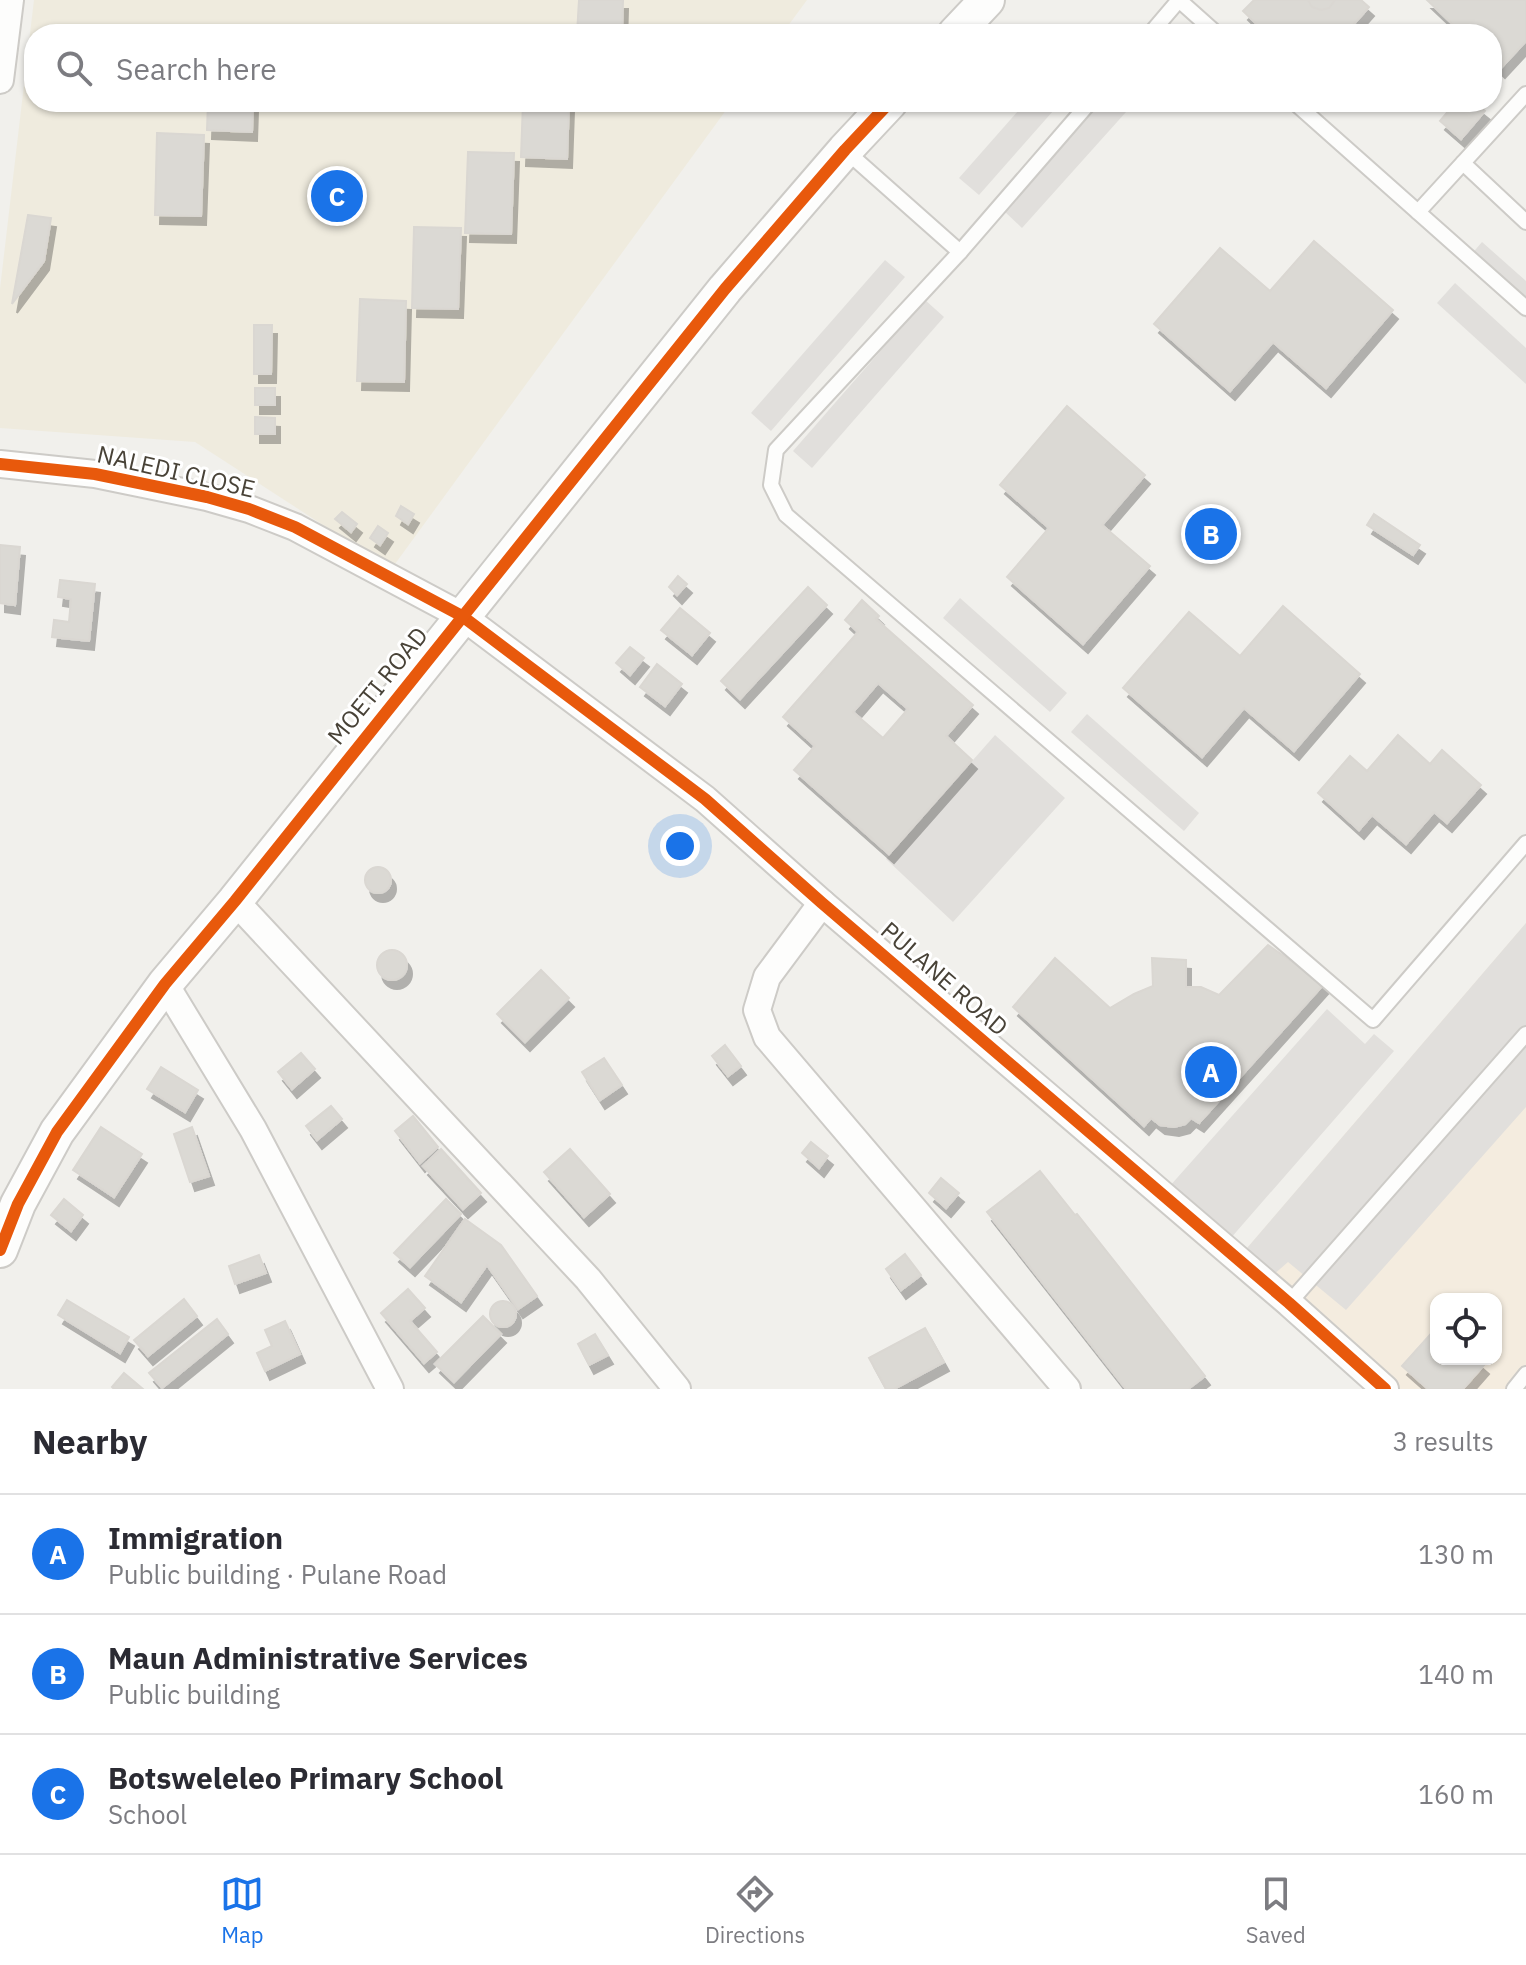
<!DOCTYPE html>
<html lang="en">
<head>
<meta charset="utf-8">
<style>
	body { margin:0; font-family:"IBM Plex Sans",sans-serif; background:#f2f2f3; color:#2b2b33 }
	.controls { position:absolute; right:24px; bottom:24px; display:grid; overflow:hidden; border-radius:16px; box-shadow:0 2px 6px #0004 }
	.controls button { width:72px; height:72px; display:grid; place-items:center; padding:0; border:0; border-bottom:2px solid #e1e1e2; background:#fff; color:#2b2b33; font:40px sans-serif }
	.you { position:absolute; left:680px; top:846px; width:28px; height:28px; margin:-20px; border:6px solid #fff; border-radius:50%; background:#1a73e8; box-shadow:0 0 0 12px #1a73e833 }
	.badge { display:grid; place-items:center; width:52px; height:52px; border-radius:50%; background:#1a73e8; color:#fff; font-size:26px; font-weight:700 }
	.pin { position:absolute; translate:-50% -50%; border:4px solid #fff; box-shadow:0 2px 8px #0006 }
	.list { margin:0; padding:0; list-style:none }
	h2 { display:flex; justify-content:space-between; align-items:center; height:104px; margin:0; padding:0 32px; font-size:34px }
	h2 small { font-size:26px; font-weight:400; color:#7c7c81 }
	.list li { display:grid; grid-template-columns:52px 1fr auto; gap:24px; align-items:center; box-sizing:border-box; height:120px; padding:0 32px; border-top:2px solid #e1e1e2 }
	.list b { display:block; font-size:30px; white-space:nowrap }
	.list p { margin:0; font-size:26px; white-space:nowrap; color:#7c7c81 }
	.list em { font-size:26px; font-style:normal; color:#7c7c81 }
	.icon { flex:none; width:44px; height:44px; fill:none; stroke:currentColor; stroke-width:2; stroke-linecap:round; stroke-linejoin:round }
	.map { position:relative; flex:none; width:1526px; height:1389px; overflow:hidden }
	.search { position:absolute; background:#fff; box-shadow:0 2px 6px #0004; left:24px; right:24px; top:24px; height:88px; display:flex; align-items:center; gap:20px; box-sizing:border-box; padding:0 28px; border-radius:32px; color:#7c7c81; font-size:30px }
	.sheet { height:464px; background:#fff }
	nav { display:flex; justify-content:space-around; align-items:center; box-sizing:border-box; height:112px; border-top:2px solid #e1e1e2; background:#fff; font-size:22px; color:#7c7c81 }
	nav a { display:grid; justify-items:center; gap:4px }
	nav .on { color:#1a73e8 }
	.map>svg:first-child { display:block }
</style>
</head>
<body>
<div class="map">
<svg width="1526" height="1389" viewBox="0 0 1526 1389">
	<defs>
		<filter id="shadow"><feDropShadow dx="5" dy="9" stdDeviation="0" flood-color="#0004"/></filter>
	</defs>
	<rect width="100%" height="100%" fill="#f1f0ec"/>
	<path fill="#f4ecdf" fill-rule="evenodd" d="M1526,923V1389H1375L1235,1262ZM1436,1299H1496V1359H1436Z"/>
	<polygon fill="#efebde" points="34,0 807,0 782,34 34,34 34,102 732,102 395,564 360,549 195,442 0,428 0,289"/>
	<g fill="#e1dfdc">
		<polygon points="1026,102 1061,102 979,195 959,178"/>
		<polygon points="1100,102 1135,102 1022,228 1003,210"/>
		<polygon points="1482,242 1526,281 1526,318 1464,263"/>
		<polygon points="885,260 905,277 771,431 751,413"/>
		<polygon points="1455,283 1526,348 1526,384 1437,303"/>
		<polygon points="925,300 944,317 812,468 793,451"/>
		<polygon points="960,598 1067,693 1050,712 943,618"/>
		<polygon points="1087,714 1199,813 1184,831 1071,732"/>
		<polygon points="995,735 1065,798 953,922 886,859"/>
		<polygon points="1526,923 1526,1107 1346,1310 1288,1262 1264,1283 1235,1262"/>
		<polygon points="1327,1009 1365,1044 1374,1034 1394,1051 1230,1239 1169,1187"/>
	</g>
	<g fill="#dbd9d4" stroke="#dad7d2" stroke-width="2" fill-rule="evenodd" filter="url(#shadow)">
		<polygon points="579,0 623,0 622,34 577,34"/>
		<polygon points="1254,0 1361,0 1369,7 1345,34 1267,34 1243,11"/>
		<polygon points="1308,0 1335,0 1329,8 1321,10 1312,7"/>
		<polygon points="1427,0 1526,0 1526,41 1500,69 1492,61 1492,34 1463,34"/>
		<polygon points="208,102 253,102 252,132 207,130"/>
		<polygon points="523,102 569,102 567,159 521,157"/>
		<polygon points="1456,102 1474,102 1485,111 1461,139 1440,121"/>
		<polygon points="157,133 204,135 201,216 155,215"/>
		<polygon points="468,152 514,153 511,234 465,233"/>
		<polygon points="28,215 51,218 44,261 12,304"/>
		<polygon points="414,227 461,228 458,309 412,308"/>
		<polygon points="1314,241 1393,310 1326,388 1273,342 1230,391 1154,324 1220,248 1270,291"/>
		<polygon points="360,299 406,301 404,382 357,381"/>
		<polygon points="254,325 272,325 271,374 254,374"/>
		<rect x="255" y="388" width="20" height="17"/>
		<polygon points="1067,406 1145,475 1102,525 1150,566 1083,644 1007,577 1049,528 1000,485"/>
		<polygon points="255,417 275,418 275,434 255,434"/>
		<polygon points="401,506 414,514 408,524 396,516"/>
		<polygon points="342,512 357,524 351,532 335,519"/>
		<polygon points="1374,514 1420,545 1413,555 1367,525"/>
		<polygon points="378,526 388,533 380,545 370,538"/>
		<polygon points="0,545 20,547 15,605 0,603"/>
		<polygon points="678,576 687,584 677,595 669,587"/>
		<polygon points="60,580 95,584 89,641 52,637 54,620 69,622 71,599 58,597"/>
		<polygon points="808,587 827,605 740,699 721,681"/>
		<path d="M862,600L879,616L876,619L973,705L946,736L972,760L889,854L794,770L815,746L783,717L858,632L845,620ZM878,683L908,709L883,738L853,712Z"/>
		<polygon points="1283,606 1360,674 1294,751 1244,708 1202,757 1123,688 1189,612 1240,656"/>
		<polygon points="680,608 710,633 692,655 661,630"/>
		<polygon points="630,647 644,658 630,675 616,663"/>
		<polygon points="657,664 682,684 665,706 640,687"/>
		<polygon points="1398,735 1430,764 1442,750 1481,785 1447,823 1434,812 1406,844 1372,815 1359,830 1318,793 1350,756 1367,771"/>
		<circle cx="378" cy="880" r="13"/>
		<polygon points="1268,945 1324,984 1199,1123 1191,1118 1185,1124 1174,1127 1160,1125 1151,1118 1144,1126 1013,1007 1055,958 1110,1008 1134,994 1153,986 1152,958 1186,960 1186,987 1201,987 1219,995"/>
		<circle cx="392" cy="965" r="15"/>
		<polygon points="541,970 569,998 525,1042 497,1014"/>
		<polygon points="725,1045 741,1066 728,1076 712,1056"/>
		<polygon points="301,1053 315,1069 292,1089 278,1072"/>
		<polygon points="604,1058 622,1085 600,1100 582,1072"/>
		<polygon points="161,1067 198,1090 185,1112 147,1089"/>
		<polygon points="331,1106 342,1119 317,1140 306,1126"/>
		<polygon points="413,1116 438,1147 420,1163 395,1131"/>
		<polygon points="101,1127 142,1154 114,1197 73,1170"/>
		<polygon points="192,1127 209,1176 190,1182 174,1134"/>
		<polygon points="811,1142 828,1156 819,1168 802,1153"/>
		<polygon points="441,1149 481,1193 463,1209 423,1166"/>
		<polygon points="570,1149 610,1194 584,1217 544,1172"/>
		<polygon points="1040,1171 1075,1215 1077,1214 1205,1376 1188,1389 1126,1389 987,1212"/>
		<polygon points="941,1178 959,1193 946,1208 929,1193"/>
		<polygon points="64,1199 83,1215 71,1231 51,1215"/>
		<polygon points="446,1199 461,1214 410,1267 394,1253"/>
		<polygon points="465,1219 501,1245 537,1296 518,1309 487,1265 461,1302 425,1276"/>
		<polygon points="905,1254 921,1275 901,1290 886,1269"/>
		<polygon points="259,1255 266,1273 235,1284 229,1266"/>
		<polygon points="408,1289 425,1308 410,1321 437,1352 424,1363 381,1313"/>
		<polygon points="184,1299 197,1316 148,1356 134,1340"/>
		<polygon points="67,1300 129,1337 120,1353 58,1315"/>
		<circle cx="503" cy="1314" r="13"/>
		<polygon points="483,1316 501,1334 454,1382 435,1364"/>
		<polygon points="217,1319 228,1334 162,1388 149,1373"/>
		<polygon points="285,1321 300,1354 265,1371 257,1353 272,1346 265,1330"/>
		<polygon points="925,1328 944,1362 894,1389 886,1389 869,1358"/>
		<polygon points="1436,1328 1436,1359 1477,1359 1484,1365 1463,1389 1428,1389 1402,1366"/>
		<polygon points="595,1334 608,1355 589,1365 578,1344"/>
		<polygon points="124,1373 143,1389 114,1389 112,1387"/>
	</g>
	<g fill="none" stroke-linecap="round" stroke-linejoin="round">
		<defs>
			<g id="service">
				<polyline points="1179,0 1217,34"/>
				<polyline points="1150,34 1179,0"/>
				<polyline points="1090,102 960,252 776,450 771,485 786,515 1373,1020 1526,843"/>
				<polyline points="1294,102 1526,308"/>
				<polyline points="845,150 960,252"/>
				<polyline points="1463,163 1526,222"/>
				<polyline points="1418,212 1526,94"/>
				<polyline points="1289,1303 1526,1034"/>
				<polyline points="1514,1389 1526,1374"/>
			</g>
			<g id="minor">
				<polyline points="0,80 10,0"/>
				<polyline points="0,464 95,474 207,497 249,509 295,527 462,616 705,799 822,903 1289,1303 1385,1389"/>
				<polyline points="235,901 588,1279 677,1389"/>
				<polyline points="822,903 767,977 757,1010 767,1037 1067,1389"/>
				<polyline points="165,984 253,1129 390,1389"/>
			</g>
			<g id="tertiary">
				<polyline points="955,34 987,0"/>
				<polyline points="0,1250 18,1204 57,1132 165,984 235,901 725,289 845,150 890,102"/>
			</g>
		</defs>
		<use href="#service" stroke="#cdcbc7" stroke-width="18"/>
		<use href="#minor" stroke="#cdcbc7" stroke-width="30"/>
		<use href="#tertiary" stroke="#cdcbc7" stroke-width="38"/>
		<use href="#service" stroke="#fdfdfc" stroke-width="14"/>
		<use href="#minor" stroke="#fdfdfc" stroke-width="26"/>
		<use href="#tertiary" stroke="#fdfdfc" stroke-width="34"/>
		<defs>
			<g id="cycleway">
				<polyline points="0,464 95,474 207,497 249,509 295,527 462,616 705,799 822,903 1289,1303 1385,1389"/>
				<polyline points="0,1250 18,1204 57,1132 165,984 235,901 725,289 845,150 890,102"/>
			</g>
		</defs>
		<use href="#cycleway" stroke="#fff" stroke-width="17"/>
		<use href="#cycleway" stroke="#e8590c" stroke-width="12"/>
	</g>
	<g text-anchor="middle" stroke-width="6" stroke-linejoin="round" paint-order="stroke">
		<g font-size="24" fill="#484237" stroke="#fff">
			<text transform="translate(176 472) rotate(13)" y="8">NALEDI CLOSE</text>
			<text transform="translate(378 686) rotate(-51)" y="8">MOETI ROAD</text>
			<text transform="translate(944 979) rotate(41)" y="8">PULANE ROAD</text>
		</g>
	</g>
</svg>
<div class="controls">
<button><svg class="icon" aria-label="locate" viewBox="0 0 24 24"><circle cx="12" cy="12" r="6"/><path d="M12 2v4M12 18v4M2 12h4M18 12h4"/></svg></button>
</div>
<div class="you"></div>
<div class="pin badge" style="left:1211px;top:1072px">A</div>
<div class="pin badge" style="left:1211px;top:534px">B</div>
<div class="pin badge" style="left:337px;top:196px">C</div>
<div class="search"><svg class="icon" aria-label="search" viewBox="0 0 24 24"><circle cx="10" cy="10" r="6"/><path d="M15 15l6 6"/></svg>Search here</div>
</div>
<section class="sheet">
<h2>Nearby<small>3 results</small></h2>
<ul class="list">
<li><span class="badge">A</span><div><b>Immigration</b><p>Public building · Pulane Road</p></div><em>130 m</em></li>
<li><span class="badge">B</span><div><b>Maun Administrative Services</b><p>Public building</p></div><em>140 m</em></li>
<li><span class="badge">C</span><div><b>Botsweleleo Primary School</b><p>School</p></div><em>160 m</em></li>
</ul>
</section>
<nav>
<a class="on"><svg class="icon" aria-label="map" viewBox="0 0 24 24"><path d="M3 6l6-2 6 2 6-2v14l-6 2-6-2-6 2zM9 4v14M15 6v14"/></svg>Map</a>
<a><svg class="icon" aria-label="directions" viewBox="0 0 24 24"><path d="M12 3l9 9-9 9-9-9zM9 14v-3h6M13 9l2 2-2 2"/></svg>Directions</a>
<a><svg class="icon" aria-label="saved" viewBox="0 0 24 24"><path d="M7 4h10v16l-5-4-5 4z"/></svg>Saved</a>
</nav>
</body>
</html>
